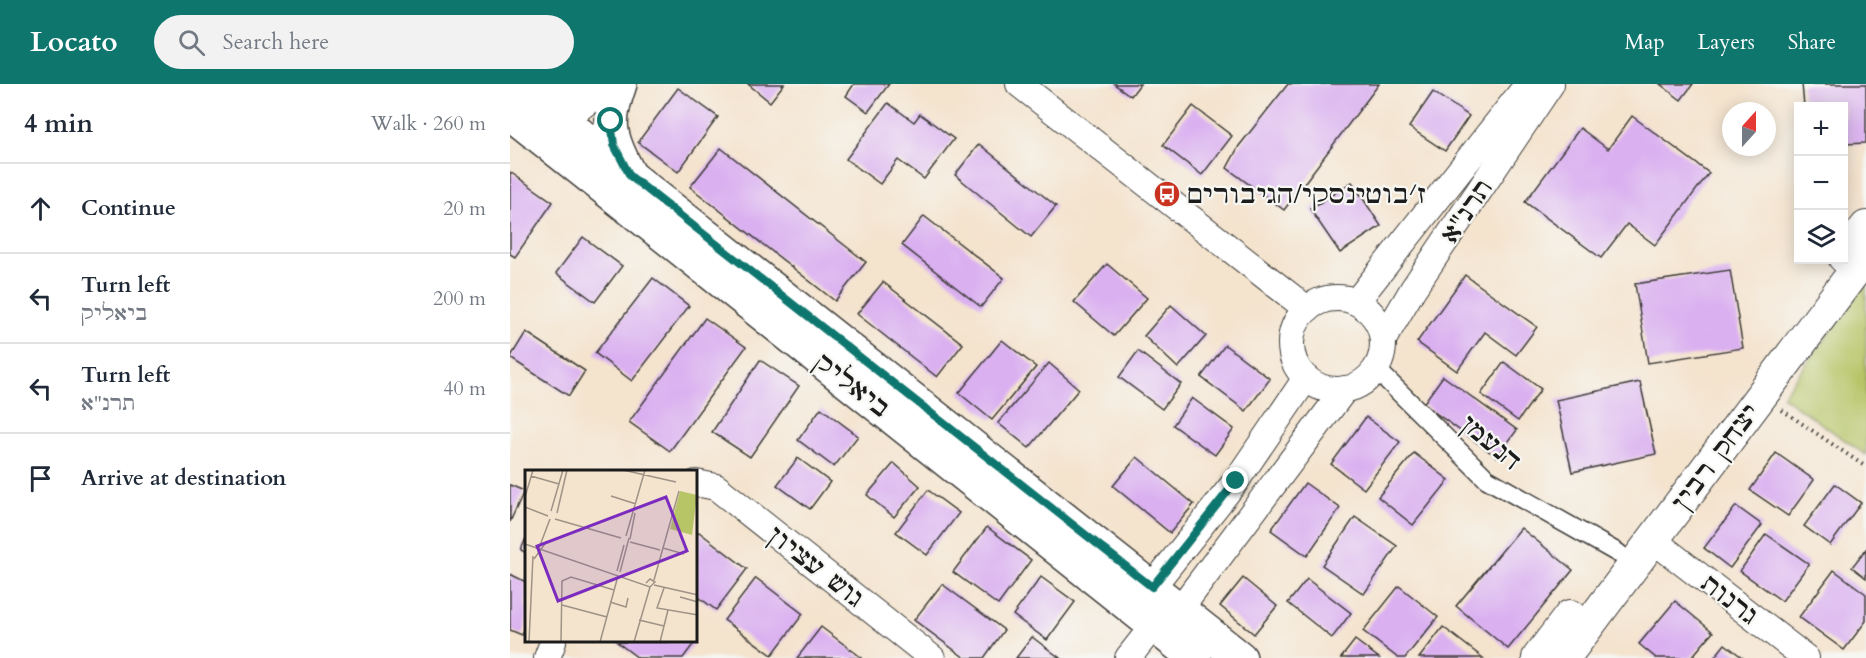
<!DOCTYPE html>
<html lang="en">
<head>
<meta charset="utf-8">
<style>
	body { margin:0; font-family:Cardo,"Frank Ruhl Libre",serif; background:#f2f2f3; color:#1f2937 }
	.controls { position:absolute; right:18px; top:18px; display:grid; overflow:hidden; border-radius:0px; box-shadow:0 3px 15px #0003 }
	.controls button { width:54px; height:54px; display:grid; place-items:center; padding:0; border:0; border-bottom:2px solid #e0e1e3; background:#fff; color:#1f2937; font:30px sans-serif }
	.compass { position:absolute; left:1212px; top:18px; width:54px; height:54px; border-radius:50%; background:#fff; box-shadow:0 3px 15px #0003; rotate:21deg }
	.stop { position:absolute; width:18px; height:18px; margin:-14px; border:4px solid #0f766e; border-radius:50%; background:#fff }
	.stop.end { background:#0f766e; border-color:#fff; box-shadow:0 2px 6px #0008 }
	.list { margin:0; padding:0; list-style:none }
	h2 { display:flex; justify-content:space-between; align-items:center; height:78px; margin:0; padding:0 24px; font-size:26px }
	h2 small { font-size:20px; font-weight:400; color:#747a83 }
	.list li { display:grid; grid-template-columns:39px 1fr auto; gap:18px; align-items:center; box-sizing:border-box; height:90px; padding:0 24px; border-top:2px solid #e0e1e3 }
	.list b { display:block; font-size:22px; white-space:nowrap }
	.list p { margin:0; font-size:20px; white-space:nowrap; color:#747a83 }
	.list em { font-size:20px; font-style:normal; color:#747a83 }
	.icon { flex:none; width:33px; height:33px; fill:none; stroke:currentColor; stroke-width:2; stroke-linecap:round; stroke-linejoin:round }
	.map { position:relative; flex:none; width:1356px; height:574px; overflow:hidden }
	header { display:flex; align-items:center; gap:36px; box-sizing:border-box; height:84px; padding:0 30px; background:#0f766e; color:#fff }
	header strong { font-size:28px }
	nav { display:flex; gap:33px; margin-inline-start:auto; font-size:21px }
	.search { width:420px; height:54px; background:#f2f2f3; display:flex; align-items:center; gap:15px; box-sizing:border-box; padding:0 21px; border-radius:33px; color:#747a83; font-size:22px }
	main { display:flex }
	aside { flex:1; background:#fff }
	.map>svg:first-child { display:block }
</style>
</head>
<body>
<header>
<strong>Locato</strong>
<div class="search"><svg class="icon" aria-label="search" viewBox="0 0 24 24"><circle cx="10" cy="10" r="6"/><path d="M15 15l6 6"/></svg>Search here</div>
<nav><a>Map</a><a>Layers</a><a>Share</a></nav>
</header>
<main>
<aside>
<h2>4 min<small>Walk · 260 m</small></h2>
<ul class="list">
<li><svg class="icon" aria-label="ahead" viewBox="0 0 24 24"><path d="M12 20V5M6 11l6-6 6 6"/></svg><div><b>Continue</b></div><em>20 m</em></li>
<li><svg class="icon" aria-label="left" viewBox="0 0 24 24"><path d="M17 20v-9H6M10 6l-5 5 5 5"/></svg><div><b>Turn left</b><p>ביאליק</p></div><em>200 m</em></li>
<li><svg class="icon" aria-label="left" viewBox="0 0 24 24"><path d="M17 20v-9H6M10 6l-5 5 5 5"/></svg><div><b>Turn left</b><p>תרנ&quot;א</p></div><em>40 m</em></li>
<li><svg class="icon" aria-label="arrive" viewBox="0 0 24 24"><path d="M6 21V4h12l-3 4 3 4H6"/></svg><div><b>Arrive at destination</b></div></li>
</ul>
</aside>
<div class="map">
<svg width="1356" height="574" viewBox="0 0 1356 574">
	<rect width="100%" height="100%" fill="#f6f6f2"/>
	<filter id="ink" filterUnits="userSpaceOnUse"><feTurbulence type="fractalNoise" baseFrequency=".0167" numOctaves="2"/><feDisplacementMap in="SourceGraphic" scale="12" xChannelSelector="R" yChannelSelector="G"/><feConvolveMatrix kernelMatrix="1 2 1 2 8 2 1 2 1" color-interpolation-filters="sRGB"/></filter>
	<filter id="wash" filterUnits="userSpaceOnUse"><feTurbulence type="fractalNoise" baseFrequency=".008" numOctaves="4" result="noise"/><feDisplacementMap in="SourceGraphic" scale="24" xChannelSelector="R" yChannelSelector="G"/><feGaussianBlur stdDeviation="1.35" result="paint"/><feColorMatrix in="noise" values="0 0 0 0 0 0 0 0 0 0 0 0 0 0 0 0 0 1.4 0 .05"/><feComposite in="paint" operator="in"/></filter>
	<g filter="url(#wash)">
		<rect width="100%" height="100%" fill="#f4e3cd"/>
		<polygon fill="#b7c567" stroke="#6a7042" stroke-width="1.5" points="1356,200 1356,371 1272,312"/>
		<g id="blocks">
			<g fill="#dab0f0">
				<polygon points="238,0 274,0 260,18"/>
				<polygon points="344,0 379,0 358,28 336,12"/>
				<polygon points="604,0 630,0 621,12"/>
				<polygon points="778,0 869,0 774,126 717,84 729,62"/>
				<polygon points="1150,0 1183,0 1171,16"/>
				<polygon points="1292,0 1356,0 1356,59 1334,60 1334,22 1294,22"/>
				<polygon points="168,4 208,33 168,88 128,58"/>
				<polygon points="923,8 959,32 935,67 899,43"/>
				<polygon points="378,19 404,38 410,30 444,55 414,95 388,76 370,100 336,75"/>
				<polygon points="683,22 722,52 692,91 653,61"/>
				<polygon points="1122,32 1199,89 1145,161 1117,140 1091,174 1015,118 1070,44 1098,65"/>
				<polygon points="469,60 546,122 521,153 445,91"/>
				<polygon points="211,64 356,178 325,217 180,103"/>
				<polygon points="0,88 43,118 5,173 0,170"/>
				<polygon points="842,98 871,142 830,169 800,125"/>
				<polygon points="414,132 494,194 471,223 392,161"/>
				<polygon points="73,153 112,182 85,218 46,189"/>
				<polygon points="597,180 637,214 604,252 564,218"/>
				<polygon points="1220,186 1233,264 1138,279 1125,200"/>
				<polygon points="955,191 1027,243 1006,271 975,248 947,287 907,258"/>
				<polygon points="143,194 179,222 122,297 85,269"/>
				<polygon points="373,198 453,260 427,293 347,230"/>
				<polygon points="661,221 696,252 668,284 634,252"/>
				<polygon points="195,234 236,263 160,367 119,338"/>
				<polygon points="16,248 75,287 59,312 0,274"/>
				<polygon points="492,256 526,283 482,336 449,309"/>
				<polygon points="715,261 760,295 736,327 691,293"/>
				<polygon points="628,267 671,300 652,325 609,293"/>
				<polygon points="250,276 289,302 240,373 202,348"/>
				<polygon points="994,278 1031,305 1008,337 971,310"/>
				<polygon points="539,279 569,305 519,364 488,339"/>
				<polygon points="933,292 1007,346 987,373 913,320"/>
				<polygon points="1130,298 1146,370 1062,388 1046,316"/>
				<polygon points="682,314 724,345 705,371 663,341"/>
				<polygon points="311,324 348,352 324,383 288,356"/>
				<polygon points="856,333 890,358 854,405 821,380"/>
				<polygon points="904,369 939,396 903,441 868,413"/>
				<polygon points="1266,369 1304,396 1278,432 1240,406"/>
				<polygon points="627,373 684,420 660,449 603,402"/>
				<polygon points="288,374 320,398 300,425 267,401"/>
				<polygon points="384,379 410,402 384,433 357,411"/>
				<polygon points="795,399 830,424 797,472 761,446"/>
				<polygon points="1325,400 1351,419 1320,461 1294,442"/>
				<polygon points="0,401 14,407 0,438"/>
				<polygon points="418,406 449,429 417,471 386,448"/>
				<polygon points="1226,422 1252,441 1220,484 1194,464"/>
				<polygon points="845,433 887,462 854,510 812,481"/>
				<polygon points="477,443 521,476 488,521 443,488"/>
				<polygon points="1011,444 1063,486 998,565 946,522"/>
				<polygon points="189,448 237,485 206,526 186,511 186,451"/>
				<polygon points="1256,450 1299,480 1272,517 1230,487"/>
				<polygon points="16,454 16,469 11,466"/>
				<polygon points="1356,465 1356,494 1342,483"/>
				<polygon points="1324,486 1356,510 1356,537 1334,566 1289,533"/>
				<polygon points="0,490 16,498 16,541 12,551 0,546"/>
				<polygon points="531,493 565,518 537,556 503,531"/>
				<polygon points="246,494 293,530 262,571 214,536"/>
				<polygon points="733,494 767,522 744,550 710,522"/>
				<polygon points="797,495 841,529 822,554 778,519"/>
				<polygon points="432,500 494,546 474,574 455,574 404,536"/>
				<polygon points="889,502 928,533 895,574 888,574 853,547"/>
				<polygon points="1165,517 1203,548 1181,574 1146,574 1129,560"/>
				<polygon points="311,543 352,574 287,574"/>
				<polygon points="933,543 973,574 909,574"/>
				<polygon points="522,553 550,574 506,574"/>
				<polygon points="845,556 869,574 831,574"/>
				<polygon points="107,558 185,558 173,574 128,574"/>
				<polygon points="1215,560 1233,574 1204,574"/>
			</g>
		</g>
	</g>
	<g filter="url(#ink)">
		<use href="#blocks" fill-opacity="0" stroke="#3c3a37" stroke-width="1.5"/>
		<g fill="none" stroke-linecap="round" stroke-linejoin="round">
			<defs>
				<polyline id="pedestrian" points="866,285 977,395 1108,469"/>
				<g id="minor">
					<polyline points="509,0 797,225"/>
					<circle cx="827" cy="260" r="46"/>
					<polyline points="846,218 1018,0"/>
					<polyline points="873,256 903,205 1041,0"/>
					<polyline points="186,399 206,403 422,574"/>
					<polyline points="1143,456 1296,574"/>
					<polyline points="642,503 726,397 796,294"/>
					<polyline points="670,525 835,305"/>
					<polyline points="37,574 43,558"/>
					<polyline points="618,574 644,541"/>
				</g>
				<g id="tertiary">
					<polyline points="3,20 25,13 52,0"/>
					<polyline points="24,38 68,21 95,0"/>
					<polyline points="1334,173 1356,143"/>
					<polyline points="1028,574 1060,532"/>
					<polyline points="1054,574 1356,172"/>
				</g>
				<g id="secondary">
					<polyline points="9,0 120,92 730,574"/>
					<path d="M110,0C96,39 99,52 118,88"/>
					<polyline points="0,29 685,574"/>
				</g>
			</defs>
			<use href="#pedestrian" stroke="#3c3a37" stroke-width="21"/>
			<use href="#minor" stroke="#3c3a37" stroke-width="28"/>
			<use href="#tertiary" stroke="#3c3a37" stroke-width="34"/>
			<use href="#secondary" stroke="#3c3a37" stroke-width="36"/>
			<polyline stroke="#3c3a37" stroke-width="4" stroke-dasharray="1.5 4.5" stroke-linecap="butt" points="1272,326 1356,383"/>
			<use href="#pedestrian" stroke="#fff" stroke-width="18"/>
			<use href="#minor" stroke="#fff" stroke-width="26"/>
			<use href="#tertiary" stroke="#fff" stroke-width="32"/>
			<use href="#secondary" stroke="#fff" stroke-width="33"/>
		</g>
	</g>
	<g fill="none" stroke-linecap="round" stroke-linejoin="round" filter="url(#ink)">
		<polyline stroke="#0f766e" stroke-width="8" points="101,37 104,61 120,92 642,503 726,397"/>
	</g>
	<defs>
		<symbol id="bus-disc" viewBox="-11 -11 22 22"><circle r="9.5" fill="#c8321e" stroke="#f6f6f2"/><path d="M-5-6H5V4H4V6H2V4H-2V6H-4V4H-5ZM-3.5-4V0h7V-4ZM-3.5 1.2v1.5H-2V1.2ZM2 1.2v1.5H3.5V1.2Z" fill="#fff"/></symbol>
	</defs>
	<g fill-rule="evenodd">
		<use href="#bus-disc" x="642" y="95" width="30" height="30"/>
	</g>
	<g text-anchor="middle" stroke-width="4.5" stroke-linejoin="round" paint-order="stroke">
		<g font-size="26" fill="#1c1c1c" stroke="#f6f6f2" text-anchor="start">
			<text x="676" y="119">ז׳בוטינסקי/הגיבורים</text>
		</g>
		<g font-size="26" fill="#1c1c1c" stroke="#f6f6f2">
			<text transform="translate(956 127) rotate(-56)" y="9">תרנ"א</text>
			<text transform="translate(343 301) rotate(38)" y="9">ביאליק</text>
			<text transform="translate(981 358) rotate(40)" y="9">הנעמן</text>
			<text transform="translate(1205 373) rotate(-53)" y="9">יצחק רבין</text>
			<text transform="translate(306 482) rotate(38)" y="9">גוש עציון</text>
			<text transform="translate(1220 515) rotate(38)" y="9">גרנות</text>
		</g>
	</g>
	<g transform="translate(15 386)">
		<rect width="172" height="172" fill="#f4e3cd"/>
		<path d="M155,21L172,25L167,65L145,59Z" fill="#b7c567"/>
		<path fill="none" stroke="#9e9386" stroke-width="1.5" d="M98,0L151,12M6,6L34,14M86,26L111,34M0,27L8,0M0,37L23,46M26,41L38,0M32,43L42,0M30,49L96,68M101,66L120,0M105,69L110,43M105,72L135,80M0,74L125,117L130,112L125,109L121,113M14,78L25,49M138,78L159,84M9,89L22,71M92,101L99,75M95,102L104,68M129,110L154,21M129,115L173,125M139,118L132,138L173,145M155,127L173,132M85,132L101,137L103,128M37,135L82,147M114,150L139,156M4,172L8,86M36,172L37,111L46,107L89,120M75,172L93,106M109,172L125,117M135,172L143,140"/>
		<path fill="#7b2cbf" fill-opacity="0.15" stroke="#7b2cbf" stroke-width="3" d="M141,27L162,81L33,131L12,76Z"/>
		<rect width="172" height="172" fill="none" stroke="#1c1c1c" stroke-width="3"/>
	</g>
</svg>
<div class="controls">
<button>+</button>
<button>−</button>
<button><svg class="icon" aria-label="layers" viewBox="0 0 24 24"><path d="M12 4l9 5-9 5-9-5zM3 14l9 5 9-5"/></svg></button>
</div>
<svg class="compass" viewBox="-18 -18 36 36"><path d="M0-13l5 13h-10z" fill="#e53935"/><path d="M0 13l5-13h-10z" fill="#747a83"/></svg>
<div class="stop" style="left:101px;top:37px"></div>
<div class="stop end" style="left:726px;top:397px"></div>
</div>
</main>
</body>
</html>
